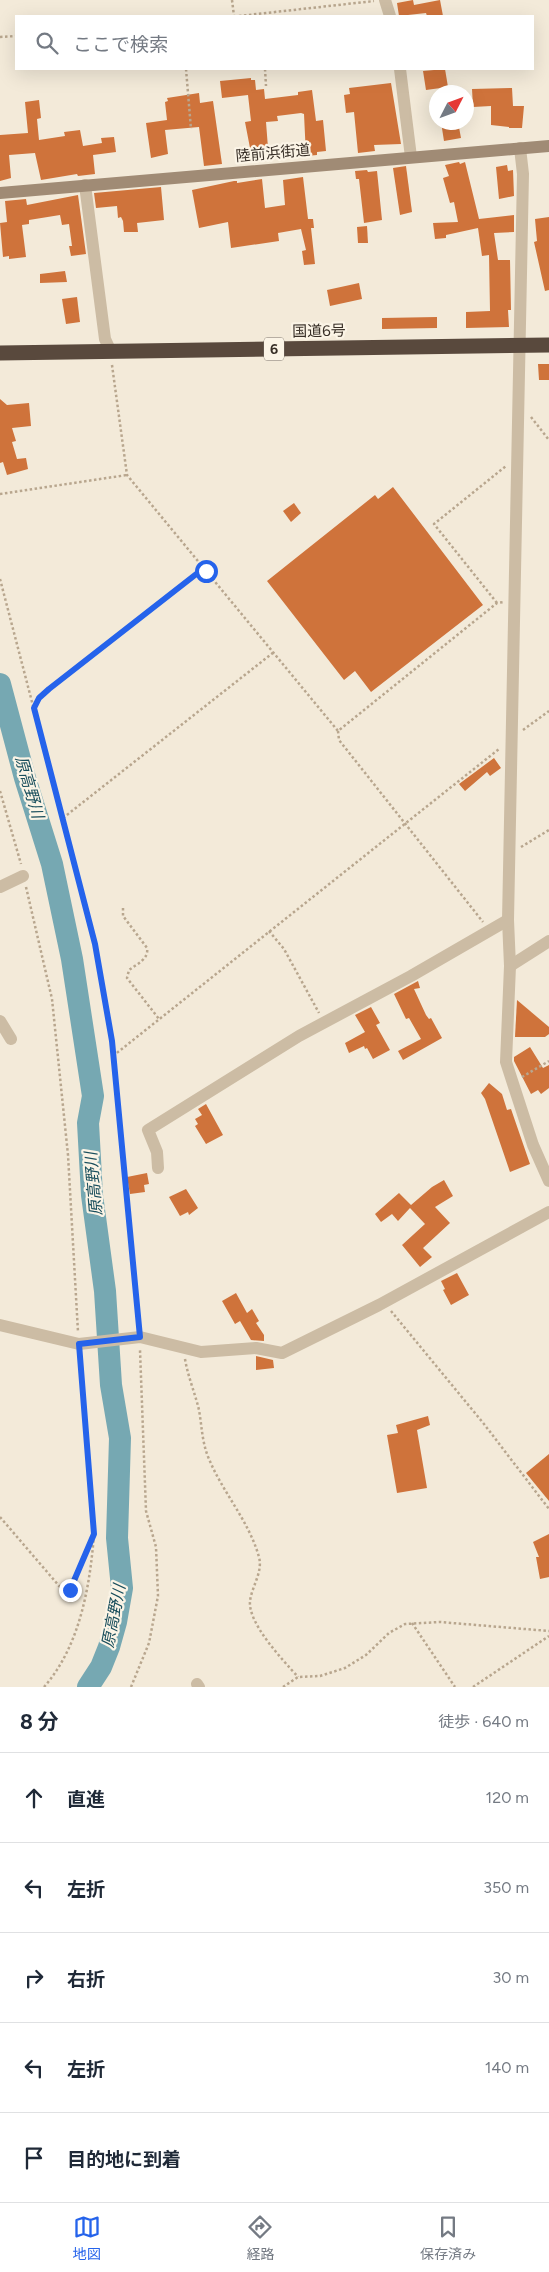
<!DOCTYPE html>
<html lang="ja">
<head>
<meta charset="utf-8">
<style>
	body { margin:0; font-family:Figtree,"Noto Sans JP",sans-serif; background:#f2f2f3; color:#1f2937 }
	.compass { position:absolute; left:429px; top:85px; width:45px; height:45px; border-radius:50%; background:#fff; box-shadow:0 5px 20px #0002; rotate:48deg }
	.stop { position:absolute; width:15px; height:15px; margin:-11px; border:4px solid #2563eb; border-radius:50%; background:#fff }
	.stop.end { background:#2563eb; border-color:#fff; box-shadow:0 1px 5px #0008 }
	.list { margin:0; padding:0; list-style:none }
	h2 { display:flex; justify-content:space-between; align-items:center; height:65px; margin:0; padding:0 20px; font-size:21px }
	h2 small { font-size:16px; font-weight:400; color:#747a83 }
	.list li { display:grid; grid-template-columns:32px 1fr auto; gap:15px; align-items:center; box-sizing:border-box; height:90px; padding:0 20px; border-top:1px solid #e0e1e3 }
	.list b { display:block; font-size:19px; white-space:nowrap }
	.list em { font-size:16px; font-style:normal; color:#747a83 }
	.icon { flex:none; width:28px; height:28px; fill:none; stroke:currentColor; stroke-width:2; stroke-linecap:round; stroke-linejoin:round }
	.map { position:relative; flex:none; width:549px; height:1687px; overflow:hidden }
	.search { position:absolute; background:#fff; box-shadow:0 5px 20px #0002; left:15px; right:15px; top:15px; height:55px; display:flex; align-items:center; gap:12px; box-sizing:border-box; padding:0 18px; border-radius:0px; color:#747a83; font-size:19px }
	.sheet { height:515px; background:#fff }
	nav { display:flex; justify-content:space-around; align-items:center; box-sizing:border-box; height:70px; border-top:1px solid #e0e1e3; background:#fff; font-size:14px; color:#747a83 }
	nav a { display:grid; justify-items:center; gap:2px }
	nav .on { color:#2563eb }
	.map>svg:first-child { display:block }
</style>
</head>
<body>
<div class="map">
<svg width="549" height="1687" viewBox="0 0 549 1687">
	<rect width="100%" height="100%" fill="#f3ead9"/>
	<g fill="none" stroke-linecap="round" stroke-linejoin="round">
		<polyline stroke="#76a8b2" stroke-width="22" points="0,684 25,778 52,864 72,959 93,1096 88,1123 92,1195 105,1291 111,1385 120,1438 117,1538 122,1588 116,1622 109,1647 101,1667 88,1687"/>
	</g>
	<g fill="#cf733b">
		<polygon points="413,0 414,5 440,0 443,16 427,16 426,13 399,16 397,3"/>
		<polygon points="445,69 448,87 426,90 423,71"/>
		<polygon points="251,78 251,80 255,80 256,90 264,89 265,99 298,95 298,92 312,90 316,121 323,120 326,151 317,152 317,155 306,156 304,114 301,113 277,116 278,121 266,122 268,148 254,150 253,147 250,148 245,122 251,121 248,95 222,98 220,81"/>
		<polygon points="391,83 401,144 374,145 375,151 358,153 354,112 346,113 344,95 350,94 349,88"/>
		<polygon points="512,88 513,106 524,106 522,128 509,128 509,127 491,125 491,106 473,107 472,89"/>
		<polygon points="199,93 200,103 213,101 222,164 204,166 199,127 165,130 168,154 151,158 146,123 167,120 165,102 168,101 167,98"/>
		<polygon points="39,100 41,118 37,119 39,140 65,136 64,132 80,130 83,146 102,143 101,138 114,137 116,152 93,155 95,174 78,176 77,174 41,180 35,153 9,155 11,178 0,181 0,135 28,133 25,102"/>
		<polygon points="441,122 458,122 461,138 444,141"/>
		<polygon points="459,162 460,164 465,162 479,219 514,215 514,232 494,233 498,260 510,260 511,310 508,310 509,327 466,328 466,312 490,311 489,255 482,256 478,228 446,235 446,238 435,239 433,223 458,222 454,202 450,203 443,178 449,176 445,165"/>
		<polygon points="507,165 508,171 513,170 514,196 499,199 496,167"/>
		<polygon points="406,166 412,212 400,215 393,168"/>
		<polygon points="367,170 368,172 377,171 382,220 364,223 359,179 356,179 355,171"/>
		<polygon points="303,177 308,219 313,219 314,228 311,228 315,264 304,265 302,251 306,250 301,229 278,233 279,241 231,248 228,222 199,228 192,190 234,181 237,181 237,183 262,179 265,208 285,205 283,180"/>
		<polygon points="161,187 164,220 137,223 138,232 124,232 123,221 121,217 118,218 117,206 96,208 94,193"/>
		<polygon points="78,195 86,254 71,256 69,246 72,246 69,224 62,225 60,215 29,220 29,224 22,225 26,257 9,259 9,256 3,257 0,223 7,222 5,201 26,199 27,205"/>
		<polygon points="549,217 549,290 545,291 534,242 537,241 535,219"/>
		<polygon points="367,226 368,243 358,243 357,227"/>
		<polygon points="65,271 67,282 40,283 40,274"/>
		<polygon points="359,283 362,299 330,306 327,290"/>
		<polygon points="77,297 80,322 66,324 62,299"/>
		<polygon points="437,317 437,328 382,329 382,318"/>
		<polygon points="538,364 549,364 549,380 539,380"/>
		<polygon points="0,399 7,405 29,403 31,426 12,428 16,441 12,442 17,459 26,458 28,469 7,475 3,462 0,463"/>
		<polygon points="393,487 483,605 371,692 355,671 344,680 267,581 375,495 378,499"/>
		<polygon points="294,503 301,513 291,522 283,511"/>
		<polygon points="494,758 501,768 490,776 487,772 465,791 459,784"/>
		<polygon points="418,981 420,988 414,989 426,1015 429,1019 431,1018 442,1038 403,1060 398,1051 421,1039 409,1018 406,1019 394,994"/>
		<polygon points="517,1000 549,1027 549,1034 545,1037 515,1037"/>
		<polygon points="371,1007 380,1023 376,1025 390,1050 373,1059 367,1048 365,1049 364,1046 349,1053 345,1043 365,1032 355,1015"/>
		<polygon points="530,1047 543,1068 549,1065 549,1088 541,1094 538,1090 531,1094 514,1061 514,1057"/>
		<polygon points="489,1083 502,1094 507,1110 511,1109 530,1164 510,1172 485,1099 481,1093"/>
		<polygon points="206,1104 223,1135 206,1144 195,1126 198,1124 195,1119 202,1115 198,1109"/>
		<polygon points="147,1173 149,1184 144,1185 145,1192 130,1194 127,1177"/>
		<polygon points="444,1180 453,1196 435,1207 450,1223 423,1248 432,1257 420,1267 402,1245 425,1224 410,1208 398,1221 392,1214 381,1222 375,1214 399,1193 411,1205 432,1187"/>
		<polygon points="186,1189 198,1208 189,1215 188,1212 180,1216 169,1197"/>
		<polygon points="457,1273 469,1295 451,1305 443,1290 445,1289 441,1281"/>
		<polygon points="236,1293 247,1313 252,1309 259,1321 256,1323 264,1335 264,1341 251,1340 240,1321 235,1324 222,1301"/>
		<polygon points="256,1356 273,1360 274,1368 256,1370"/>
		<polygon points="428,1416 430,1425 417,1430 427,1488 397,1493 387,1435 398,1433 396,1425"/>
		<polygon points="549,1454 549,1501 526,1473"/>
		<polygon points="549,1534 549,1577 540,1579 536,1557 539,1557 533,1542"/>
	</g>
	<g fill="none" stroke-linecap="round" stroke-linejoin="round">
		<g stroke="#b8a68e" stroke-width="2.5" stroke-dasharray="2.5 2.5" stroke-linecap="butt">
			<polyline points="232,0 234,16"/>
			<polyline points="239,16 374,1"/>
			<polyline points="0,37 16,36"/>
			<polyline points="186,69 191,129"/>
			<polyline points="265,69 266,86"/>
			<polyline points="112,365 127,475 338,731 497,603 504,602"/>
			<polyline points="531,417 549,440"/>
			<polyline points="0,494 127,475"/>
			<polyline points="0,579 95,944 112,1041 139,1327"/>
			<polyline points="497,603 434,524 506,466"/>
			<polyline points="34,706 39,698 49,689 204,568"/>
			<polyline points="523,730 549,711"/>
			<polyline points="338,731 339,740 483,922"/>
			<polyline points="0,791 21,864"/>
			<polyline points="63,818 274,652"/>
			<polyline points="521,847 549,830"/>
			<polyline points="26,887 52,999 68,1155 78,1332"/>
			<path d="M123,908V916L147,948C149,959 137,964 129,970L127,978L159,1019"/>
			<polyline points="269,931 284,949 319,1013"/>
			<polyline points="113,1056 499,749"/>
			<polyline points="522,1077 549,1061"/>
			<polyline points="391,1311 484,1424 549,1509"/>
			<path d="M185,1359C188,1377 195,1393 199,1410C202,1427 202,1443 209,1459C223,1493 249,1521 259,1557C263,1572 252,1586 250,1601C248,1624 283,1660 298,1677"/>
			<polyline points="0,1517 60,1587 66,1590 72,1586 93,1534"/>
			<polyline points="412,1623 455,1687"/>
			<path d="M44,1687C80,1646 90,1586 94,1534L80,1355"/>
			<polyline points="131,1687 149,1643 158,1596 156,1547 146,1511 140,1350"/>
			<polyline points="283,1687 298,1677 320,1676 345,1668 366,1655 389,1633 405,1624 440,1622 549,1631"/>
			<polyline points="473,1687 549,1636"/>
		</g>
		<g stroke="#ccbca4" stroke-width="12">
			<polyline points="385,0 390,16"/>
			<polyline points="400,69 411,157"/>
			<polyline points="520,148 523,174 508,920 510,966 506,1062 533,1145 549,1181"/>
			<polyline points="85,185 105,339 111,352"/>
			<polyline points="0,887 23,876"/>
			<polyline points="510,966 549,941"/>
			<polyline points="0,1021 11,1039"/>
			<polyline points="158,1168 157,1152 148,1130 299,1036 411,976 508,920"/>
			<polyline points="0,1325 79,1344 140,1337 201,1352 256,1348 282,1353 379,1305 549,1212"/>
			<polyline points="197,1684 199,1687"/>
		</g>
		<polyline stroke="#a08b75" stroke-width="12" points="0,193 549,146"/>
		<polyline stroke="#59493d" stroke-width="15" points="0,353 549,345"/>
	</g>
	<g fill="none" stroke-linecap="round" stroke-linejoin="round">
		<polyline stroke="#2563eb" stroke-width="6" points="70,1590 94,1534 79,1344 140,1337 112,1041 95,944 34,708 39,698 49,689 204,568 206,571"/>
	</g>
	<g text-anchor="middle" stroke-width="4.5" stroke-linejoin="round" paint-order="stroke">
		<rect fill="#fbf4e6" stroke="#726960" stroke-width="1" x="264" y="337.5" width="20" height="23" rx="4"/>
		<g font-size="14" font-weight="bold" fill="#372e26">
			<text x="274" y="354">6</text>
		</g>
		<g font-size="15" fill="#372e26" stroke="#fbf4e6">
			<text transform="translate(273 153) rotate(-5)" y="5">陸前浜街道</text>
			<text transform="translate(319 331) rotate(-1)" y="5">国道6号</text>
		</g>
		<g font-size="16" font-style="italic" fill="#194e5c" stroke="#fbf4e6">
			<text transform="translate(30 787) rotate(74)" y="6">原高野川</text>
			<text transform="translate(93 1184) rotate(-95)" y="6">原高野川</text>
			<text transform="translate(113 1616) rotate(-79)" y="6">原高野川</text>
		</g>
	</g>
</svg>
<svg class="compass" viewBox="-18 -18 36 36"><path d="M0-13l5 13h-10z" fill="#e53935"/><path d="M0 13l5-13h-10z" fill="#747a83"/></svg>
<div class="stop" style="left:206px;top:571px"></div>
<div class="stop end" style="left:70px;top:1590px"></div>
<div class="search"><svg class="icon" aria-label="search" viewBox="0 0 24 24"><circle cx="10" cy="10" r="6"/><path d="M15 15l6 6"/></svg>ここで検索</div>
</div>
<section class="sheet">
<h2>8 分<small>徒歩 · 640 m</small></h2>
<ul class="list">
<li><svg class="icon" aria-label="ahead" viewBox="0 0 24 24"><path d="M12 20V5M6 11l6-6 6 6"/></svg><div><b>直進</b></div><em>120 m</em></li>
<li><svg class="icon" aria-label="left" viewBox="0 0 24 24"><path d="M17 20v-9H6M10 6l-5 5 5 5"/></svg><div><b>左折</b></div><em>350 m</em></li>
<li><svg class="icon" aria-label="right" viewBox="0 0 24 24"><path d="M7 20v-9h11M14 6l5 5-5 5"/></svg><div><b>右折</b></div><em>30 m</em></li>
<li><svg class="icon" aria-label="left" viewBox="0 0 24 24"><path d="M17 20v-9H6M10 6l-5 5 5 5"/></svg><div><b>左折</b></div><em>140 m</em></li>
<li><svg class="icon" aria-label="arrive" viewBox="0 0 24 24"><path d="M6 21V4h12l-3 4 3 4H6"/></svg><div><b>目的地に到着</b></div></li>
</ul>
</section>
<nav>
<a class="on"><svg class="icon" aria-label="map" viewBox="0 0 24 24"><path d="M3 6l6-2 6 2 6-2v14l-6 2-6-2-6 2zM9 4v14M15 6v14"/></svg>地図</a>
<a><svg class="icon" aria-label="directions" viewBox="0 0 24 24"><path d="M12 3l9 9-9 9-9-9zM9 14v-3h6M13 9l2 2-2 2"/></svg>経路</a>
<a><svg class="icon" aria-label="saved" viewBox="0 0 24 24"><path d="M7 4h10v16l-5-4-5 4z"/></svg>保存済み</a>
</nav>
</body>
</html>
